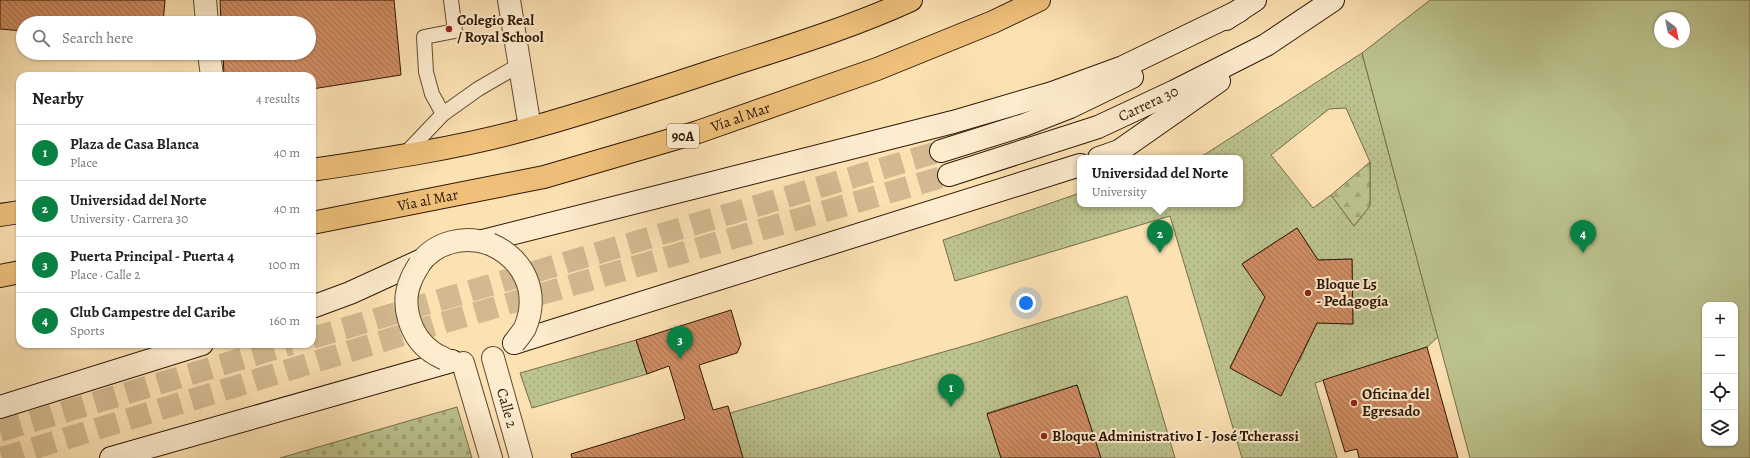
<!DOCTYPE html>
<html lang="en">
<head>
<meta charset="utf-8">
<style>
	body { margin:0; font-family:Alegreya,serif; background:#f2f2f2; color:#202124 }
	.controls { position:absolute; right:12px; bottom:12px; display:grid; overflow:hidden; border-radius:8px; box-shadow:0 1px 3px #0004 }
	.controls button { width:36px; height:36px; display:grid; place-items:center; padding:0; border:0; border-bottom:1px solid #e0e0e0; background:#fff; color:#202124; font:20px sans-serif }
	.compass { position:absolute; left:1654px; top:12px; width:36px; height:36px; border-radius:50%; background:#fff; box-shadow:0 1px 3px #0004; rotate:148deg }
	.you { position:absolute; left:1026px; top:303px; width:14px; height:14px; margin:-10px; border:3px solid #fff; border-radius:50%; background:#1a73e8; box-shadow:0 0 0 6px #1a73e833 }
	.badge { display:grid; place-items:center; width:26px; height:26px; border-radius:50%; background:#0b8043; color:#fff; font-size:13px; font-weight:700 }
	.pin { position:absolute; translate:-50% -33px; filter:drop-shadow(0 1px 2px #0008) }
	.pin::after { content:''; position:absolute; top:21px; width:14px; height:12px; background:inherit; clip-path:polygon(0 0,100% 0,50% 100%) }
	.popup { position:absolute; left:1077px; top:155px; width:166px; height:52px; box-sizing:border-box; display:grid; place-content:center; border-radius:8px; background:#fff; filter:drop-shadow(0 1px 3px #0005); font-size:13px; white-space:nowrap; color:#757577 }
	.popup b { font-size:15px; color:#202124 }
	.popup::after { content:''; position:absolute; left:50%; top:100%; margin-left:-8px; border:8px solid transparent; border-top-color:#fff }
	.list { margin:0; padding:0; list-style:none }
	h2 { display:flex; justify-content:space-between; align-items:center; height:52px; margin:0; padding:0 16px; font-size:17px }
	h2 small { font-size:13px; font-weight:400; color:#757577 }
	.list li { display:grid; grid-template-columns:26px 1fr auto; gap:12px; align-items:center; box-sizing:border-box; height:56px; padding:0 16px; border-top:1px solid #e0e0e0 }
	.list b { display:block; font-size:15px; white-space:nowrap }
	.list p { margin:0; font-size:13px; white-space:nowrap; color:#757577 }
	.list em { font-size:13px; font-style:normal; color:#757577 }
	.icon { flex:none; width:22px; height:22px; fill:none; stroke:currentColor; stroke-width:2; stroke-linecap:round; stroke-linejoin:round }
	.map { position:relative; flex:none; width:1750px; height:458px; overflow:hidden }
	.search { position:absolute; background:#fff; box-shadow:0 1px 3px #0004; left:16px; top:16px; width:300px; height:44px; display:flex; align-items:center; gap:10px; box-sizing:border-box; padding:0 14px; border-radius:22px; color:#757577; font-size:15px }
	.panel { position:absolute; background:#fff; box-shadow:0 1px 3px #0004; left:16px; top:72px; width:300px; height:276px; border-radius:12px }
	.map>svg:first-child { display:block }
</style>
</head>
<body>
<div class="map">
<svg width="1750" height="458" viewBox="0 0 1750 458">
	<defs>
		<pattern id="grass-dots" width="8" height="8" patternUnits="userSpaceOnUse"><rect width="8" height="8" fill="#bcc38e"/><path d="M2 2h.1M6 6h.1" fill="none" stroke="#a2a779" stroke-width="1.8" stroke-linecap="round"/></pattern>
		<pattern id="forest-firs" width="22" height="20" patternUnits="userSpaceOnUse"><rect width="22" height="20" fill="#bcc38e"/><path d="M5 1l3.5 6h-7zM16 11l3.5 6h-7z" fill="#a2a779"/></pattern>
		<pattern id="cemetery-stones" width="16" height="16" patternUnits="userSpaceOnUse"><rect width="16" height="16" fill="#bcc38e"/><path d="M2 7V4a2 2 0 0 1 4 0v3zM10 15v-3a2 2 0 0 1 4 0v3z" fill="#a2a779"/></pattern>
		<pattern id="building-back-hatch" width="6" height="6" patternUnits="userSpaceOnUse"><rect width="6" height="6" fill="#d08d64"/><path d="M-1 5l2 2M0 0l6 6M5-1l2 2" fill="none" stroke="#a97250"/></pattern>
	</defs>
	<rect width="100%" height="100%" fill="#fce1b3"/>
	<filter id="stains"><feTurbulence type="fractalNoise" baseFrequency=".005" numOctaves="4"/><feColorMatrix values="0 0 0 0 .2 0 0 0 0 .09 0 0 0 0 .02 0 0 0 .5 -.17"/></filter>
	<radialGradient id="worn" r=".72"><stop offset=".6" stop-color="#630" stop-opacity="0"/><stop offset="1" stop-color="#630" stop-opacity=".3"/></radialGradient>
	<g fill="url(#grass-dots)" stroke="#756d4a" fill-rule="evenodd">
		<path d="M1362,53L1438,337L1427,347L1315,383L1337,458H1242L1170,216L955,281L943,240L1080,193V204H1240V158H1191L1204,155ZM1346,108L1370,162V205L1354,226L1331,195L1313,208L1271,155L1329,109ZM1297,228L1318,260L1352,259L1353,324L1317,323L1299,362L1248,333L1292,373L1281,396L1230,367L1265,297L1243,263Z"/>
		<polygon points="1127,296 1175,458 1101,458 1077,385 987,413 1001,458 743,458 730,413 978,342"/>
		<polygon points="636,340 647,374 532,408 520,373"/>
	</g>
	<polygon fill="url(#forest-firs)" stroke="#756d4a" points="1370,162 1370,206 1354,226 1331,195"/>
	<polygon fill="url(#cemetery-stones)" stroke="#756d4a" points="457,407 472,458 280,458"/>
	<path fill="#bcc38e" stroke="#756d4a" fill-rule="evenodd" d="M1430,0H1750V458H1470L1362,53ZM1660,18H1684V42H1660ZM1705,305H1735V443H1705Z"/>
	<g fill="url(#building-back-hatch)" stroke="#2e1705">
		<polygon points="0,0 165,0 163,23 23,23 23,31 0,29"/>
		<polygon points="220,0 394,0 401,75 312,89 312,76 224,76 223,53 309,53 309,23 221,23"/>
		<polygon points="1297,228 1318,260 1352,259 1353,324 1317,323 1281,396 1230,368 1265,297 1242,264"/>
		<polygon points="731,310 741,344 737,353 699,365 713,410 728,406 743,458 572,458 571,454 685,419 669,366 647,374 636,340"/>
		<polygon points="1427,347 1458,458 1359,458 1357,449 1345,452 1323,380"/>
		<polygon points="1077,385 1101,458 1001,458 987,414"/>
	</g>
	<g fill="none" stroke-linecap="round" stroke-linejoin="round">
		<g stroke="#d3b990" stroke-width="22" stroke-dasharray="22 11" stroke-linecap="butt">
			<polyline points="312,338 941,151"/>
			<polyline points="0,431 291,344"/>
			<polyline points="2,458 435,325 949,175"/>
		</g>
		<defs>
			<g id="service">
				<polyline points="443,114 432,94 426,72 424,37 455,31 451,0"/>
				<polyline points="404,155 443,114 478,89 521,64"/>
			</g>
			<g id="minor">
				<polyline points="205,0 207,23"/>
				<polyline points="509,0 530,128"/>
				<polyline points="209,53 212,76"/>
			</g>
			<g id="tertiary">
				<path d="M420,263C436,242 464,235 490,244"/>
				<path id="s1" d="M493,358L521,458"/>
				<polyline points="463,363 491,458"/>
			</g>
			<g id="secondary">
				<polyline points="1226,19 1255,0"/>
				<polyline points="941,151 1024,125 1070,107 1132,77"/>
				<polyline points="1099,158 1119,151 1219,81"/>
				<path id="s2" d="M949,175L1098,127L1175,91L1266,45L1333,0"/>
				<polyline points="483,241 953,122 1052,93 1123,67 1239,11"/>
				<polyline points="312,307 350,293 422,260"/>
				<polyline points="514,343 1080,165"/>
				<polyline points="0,407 202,344"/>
				<polyline points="111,458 452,361"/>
			</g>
			<g id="trunk">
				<path d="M312,170C385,159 459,148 531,128C595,110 659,89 722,68C786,47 850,28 911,0"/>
				<polyline points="0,215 20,212"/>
				<path id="s3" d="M312,223L544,177L698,132L877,69L993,22L1039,0"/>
				<polyline points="0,276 20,272"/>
			</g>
		</defs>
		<use href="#service" stroke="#624a30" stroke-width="16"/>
		<use href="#minor" stroke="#624a30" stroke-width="24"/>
		<use href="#tertiary" stroke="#624a30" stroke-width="24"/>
		<use href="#secondary" stroke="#2e1705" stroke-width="24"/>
		<use href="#trunk" stroke="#2e1705" stroke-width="24"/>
		<use href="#service" stroke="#fdecce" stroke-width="14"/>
		<use href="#minor" stroke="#fdecce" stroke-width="22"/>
		<use href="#tertiary" stroke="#fdecce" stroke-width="22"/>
		<use href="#secondary" stroke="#fdecce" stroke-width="22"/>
		<use href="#trunk" stroke="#eec07a" stroke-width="22"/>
		<defs>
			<g id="tertiary-bridge">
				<path d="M490,244C524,259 540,292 525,328C522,333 518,338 514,343"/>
				<path d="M420,263C417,269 413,274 411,280C400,304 410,337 432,352C436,355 441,357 445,359"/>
			</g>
		</defs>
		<use href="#tertiary-bridge" stroke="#624a30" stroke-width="24" stroke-linecap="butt"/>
		<use href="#tertiary-bridge" stroke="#fdecce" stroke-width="22"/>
	</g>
	<g fill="#8f2418" stroke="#fdecce" stroke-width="1.5">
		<circle cx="449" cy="29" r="4"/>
		<circle cx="1308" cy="293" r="4"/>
		<circle cx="1354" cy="403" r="4"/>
		<circle cx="1044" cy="436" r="4"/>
	</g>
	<g text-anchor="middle" stroke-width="4" stroke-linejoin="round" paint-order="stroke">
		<rect fill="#fdecce" stroke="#6c5741" stroke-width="1" x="667" y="124" width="32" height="24" rx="3"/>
		<g font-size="14" font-weight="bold" fill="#2e1705">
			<text x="683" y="141">90A</text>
		</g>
		<g font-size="15" font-weight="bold" fill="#2e1705" stroke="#fdecce" text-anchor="start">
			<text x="457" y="25">Colegio Real<tspan x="457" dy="17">/ Royal School</tspan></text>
			<text x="1316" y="289">Bloque L5<tspan x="1316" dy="17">- Pedagogía</tspan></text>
			<text x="1362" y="399">Oficina del<tspan x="1362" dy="17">Egresado</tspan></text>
			<text x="1052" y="441">Bloque Administrativo I - José Tcherassi</text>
		</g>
		<g font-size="15" fill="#2e1705" stroke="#fdecce">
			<text dy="5" stroke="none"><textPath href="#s2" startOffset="212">Carrera 30</textPath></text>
			<text dy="5" stroke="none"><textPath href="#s3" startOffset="442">Vía al Mar</textPath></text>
			<text dy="5" stroke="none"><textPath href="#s3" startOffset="118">Vía al Mar</textPath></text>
			<text dy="5" stroke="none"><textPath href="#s1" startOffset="52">Calle 2</textPath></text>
		</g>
	</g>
	<rect width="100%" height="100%" filter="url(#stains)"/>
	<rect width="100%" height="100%" fill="url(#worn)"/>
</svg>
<div class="controls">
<button>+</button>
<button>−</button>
<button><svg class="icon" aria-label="locate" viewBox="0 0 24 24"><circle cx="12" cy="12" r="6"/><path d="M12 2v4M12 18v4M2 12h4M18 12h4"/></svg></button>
<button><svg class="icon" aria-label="layers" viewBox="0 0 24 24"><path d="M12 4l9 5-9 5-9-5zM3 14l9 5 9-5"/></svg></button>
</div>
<svg class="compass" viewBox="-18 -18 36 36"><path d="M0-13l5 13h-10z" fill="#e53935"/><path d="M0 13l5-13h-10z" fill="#757577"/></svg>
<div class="you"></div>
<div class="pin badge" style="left:951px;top:407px">1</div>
<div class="pin badge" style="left:1160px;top:253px">2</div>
<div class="popup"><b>Universidad del Norte</b>University</div>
<div class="pin badge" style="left:680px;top:359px">3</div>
<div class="pin badge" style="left:1583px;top:253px">4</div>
<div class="search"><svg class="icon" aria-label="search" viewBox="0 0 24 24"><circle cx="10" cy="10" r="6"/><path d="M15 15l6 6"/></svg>Search here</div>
<section class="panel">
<h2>Nearby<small>4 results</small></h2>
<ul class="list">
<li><span class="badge">1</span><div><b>Plaza de Casa Blanca</b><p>Place</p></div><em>40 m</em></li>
<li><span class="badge">2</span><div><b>Universidad del Norte</b><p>University · Carrera 30</p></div><em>40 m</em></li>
<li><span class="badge">3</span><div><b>Puerta Principal - Puerta 4</b><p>Place · Calle 2</p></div><em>100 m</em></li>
<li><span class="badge">4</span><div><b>Club Campestre del Caribe</b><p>Sports</p></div><em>160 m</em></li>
</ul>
</section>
</div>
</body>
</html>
